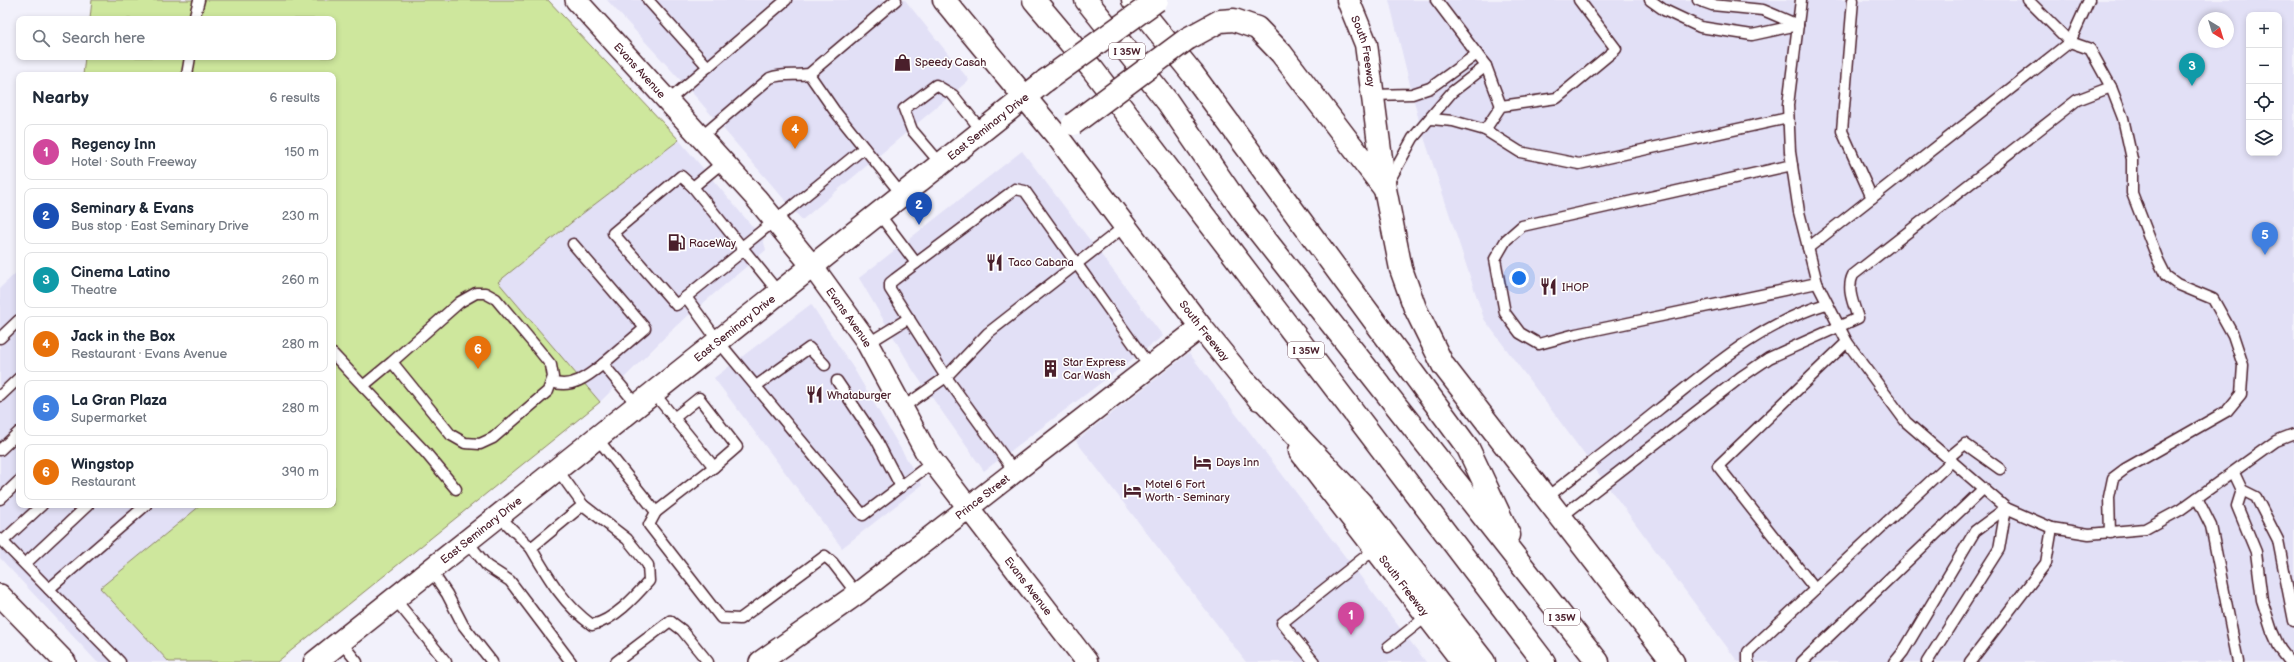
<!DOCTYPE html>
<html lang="en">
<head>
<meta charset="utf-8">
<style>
	body { margin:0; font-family:"Balsamiq Sans",sans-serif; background:#f6f6f7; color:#1f2937 }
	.controls { position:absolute; right:12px; top:12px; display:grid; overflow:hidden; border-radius:8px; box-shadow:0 2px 6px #0003 }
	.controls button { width:36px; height:36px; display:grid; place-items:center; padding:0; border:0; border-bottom:1px solid #e0e1e3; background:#fff; color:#1f2937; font:20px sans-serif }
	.compass { position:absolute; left:2198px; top:12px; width:36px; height:36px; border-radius:50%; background:#fff; box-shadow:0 2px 6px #0003; rotate:142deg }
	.you { position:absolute; left:1519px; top:278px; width:14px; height:14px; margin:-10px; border:3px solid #fff; border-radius:50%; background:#1a73e8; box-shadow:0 0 0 6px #1a73e833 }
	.badge { display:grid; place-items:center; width:26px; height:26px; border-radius:50%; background:#4a1f2b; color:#fff; font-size:13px; font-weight:700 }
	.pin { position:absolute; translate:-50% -33px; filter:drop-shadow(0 1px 2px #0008) }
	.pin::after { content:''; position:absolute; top:21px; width:14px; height:12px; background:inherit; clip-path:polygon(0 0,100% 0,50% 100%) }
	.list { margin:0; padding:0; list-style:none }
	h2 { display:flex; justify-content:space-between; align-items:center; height:52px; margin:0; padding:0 16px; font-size:17px }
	h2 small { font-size:13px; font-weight:400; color:#747a83 }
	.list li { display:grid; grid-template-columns:26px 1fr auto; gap:12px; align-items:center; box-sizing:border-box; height:56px; margin:0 8px 8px; padding:0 8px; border:1px solid #e0e1e3; border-radius:8px }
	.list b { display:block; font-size:15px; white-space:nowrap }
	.list p { margin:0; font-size:13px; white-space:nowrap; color:#747a83 }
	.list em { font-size:13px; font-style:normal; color:#747a83 }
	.icon { flex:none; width:22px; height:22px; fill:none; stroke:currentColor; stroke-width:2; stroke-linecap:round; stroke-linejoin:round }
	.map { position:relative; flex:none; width:2294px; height:662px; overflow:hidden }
	.search { position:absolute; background:#fff; box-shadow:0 2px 6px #0003; left:16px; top:16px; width:320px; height:44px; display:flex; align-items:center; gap:10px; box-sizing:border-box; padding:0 14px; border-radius:8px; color:#747a83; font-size:15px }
	.panel { position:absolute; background:#fff; box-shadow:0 2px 6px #0003; left:16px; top:72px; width:320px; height:436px; border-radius:8px }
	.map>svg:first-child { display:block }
</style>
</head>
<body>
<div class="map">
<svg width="2294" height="662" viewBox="0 0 2294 662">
	<rect width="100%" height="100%" fill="#f2f1fb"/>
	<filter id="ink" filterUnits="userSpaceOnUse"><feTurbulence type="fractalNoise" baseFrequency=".025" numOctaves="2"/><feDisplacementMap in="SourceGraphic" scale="8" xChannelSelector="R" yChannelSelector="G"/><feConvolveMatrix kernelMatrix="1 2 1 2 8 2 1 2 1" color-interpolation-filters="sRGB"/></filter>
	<g filter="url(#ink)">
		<g fill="#e2e0f6" fill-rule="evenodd">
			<polygon points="607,0 905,0 969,80 802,220 695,96"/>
			<path d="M1389,0H2294V662H1738L1484,319L1420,125ZM2249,15H2279V153H2249ZM2204,18H2228V42H2204Z"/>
			<polygon points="679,140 763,239 766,250 676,326 600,402 498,282 582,214"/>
			<polygon points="1022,151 1163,336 984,471 914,372 859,278"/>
			<polygon points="19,270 19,505 201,505 100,588 169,662 97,662 0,558 0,288"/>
			<polygon points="811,304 854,369 922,485 842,548 714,378"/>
			<polygon points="1189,353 1426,662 1246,662 1076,441"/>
		</g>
		<polygon fill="#cee79d" stroke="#8c8364" points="92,0 548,0 679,140 582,214 498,282 600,402 277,662 169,662 100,588 201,505 333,505 333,75 83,75 85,57 333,57 333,19 90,19"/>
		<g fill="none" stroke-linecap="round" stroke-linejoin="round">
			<defs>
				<g id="service">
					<polyline points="648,0 708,67"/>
					<polyline points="1436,0 1486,66 1501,106"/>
					<polyline points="1650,0 1664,10 1700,27 1752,35 1798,25"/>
					<polyline points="1698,0 1712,5 1763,10 1798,25"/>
					<polyline points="1801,0 1788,105 1790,152 1799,212 1817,283 1847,342 1906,422 2006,508 2052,528 2089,534 2145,529 2180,510 2276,441 2294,434"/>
					<polyline points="1853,0 1842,131 1872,198"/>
					<polyline points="2028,0 2070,42 2089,0"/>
					<polyline points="194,19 199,0"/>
					<polyline points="809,74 834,110 902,195"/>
					<polyline points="187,75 190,57"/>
					<polyline points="1372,95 1412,94 1430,88 1477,54"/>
					<polyline points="669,100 786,0"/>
					<polyline points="1431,119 1453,121 1485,130 1520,152 1579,164 1788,118"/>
					<polyline points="1485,130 1501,106 1557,98 1616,49 1579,0"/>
					<path d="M701,137L770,78C783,73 795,76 809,74L896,0"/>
					<polyline points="723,162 693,187 779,293"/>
					<polyline points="941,164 912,130 904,109 936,85 953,95 982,131"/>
					<polyline points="1792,165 1522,226 1506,240 1495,259 1505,313 1520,333 1539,344 1576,334 1817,283"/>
					<polyline points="1388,183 1413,138 1452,92 1486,66"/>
					<polyline points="693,187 681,176 613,233 676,305 744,250"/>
					<polyline points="879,214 916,263"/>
					<polyline points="573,244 645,328 603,364 637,405"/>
					<polyline points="742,247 864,148"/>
					<polyline points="1808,248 2070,42 2090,49 2111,87 2123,118 2132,159 2132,193 2158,260 2166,276 2177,284 2213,299 2233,335 2243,365 2241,394 2227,411 2125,469 2113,478 2109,497 2110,533"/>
					<polyline points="686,297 718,341 863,515 933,462"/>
					<polyline points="0,338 19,320"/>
					<polyline points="867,344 909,318"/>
					<polyline points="333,354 426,453 456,489"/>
					<polyline points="837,381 876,439 901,487"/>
					<path d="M552,382C572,389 588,376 603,364"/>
					<polyline points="363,386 392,362 451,435 465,443 480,444 493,438 548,391 553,377 551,365 538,349 496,299 485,293 476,293 460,302 392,362"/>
					<polyline points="756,386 809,348 825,365"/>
					<polyline points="653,392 714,467 656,512"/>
					<polyline points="0,396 19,378"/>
					<polyline points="902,408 946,377 988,333 1125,226"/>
					<polyline points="674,418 699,398 737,447 714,467"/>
					<polyline points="597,438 656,512 649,525 721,618 740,619 825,556 833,563 857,594"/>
					<polyline points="0,450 19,432"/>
					<polyline points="1948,458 1965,444 2000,469"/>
					<polyline points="1014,471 946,377 890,289 890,283 895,279 1010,193 1015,189 1025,191 1150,367"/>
					<polyline points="2234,473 2242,490 2256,497 2278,540 2294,621"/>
					<polyline points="2242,490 2237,506 2256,552 2262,600 2272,631 2280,649 2290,662"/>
					<path d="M1546,498C1583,469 1621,440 1658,410C1711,368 1760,324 1826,304"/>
					<polyline points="2197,498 2211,526 2238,662"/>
					<polyline points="0,499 19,481"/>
					<polyline points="499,516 531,548 583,505 557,469"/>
					<path d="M1561,517L1741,377L1769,358L1858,318C1854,305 1846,289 1853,275L2077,100L2111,87"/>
					<polyline points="0,539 120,662"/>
					<polyline points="3,541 42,505"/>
					<polyline points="467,541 487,566 510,581 571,662"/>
					<path d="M531,548C548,577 564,605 592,625C614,620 634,598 649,581L648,565L627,539L583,505"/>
					<polyline points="25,564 88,505"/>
					<polyline points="430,569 447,594 463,625 492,662"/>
					<polyline points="49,589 146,505"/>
					<polyline points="1815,589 1718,466 1847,342"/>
					<polyline points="394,598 446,662"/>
					<polyline points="341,642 357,662"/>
					<polyline points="1388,647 1427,616"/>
					<polyline points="616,662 670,621 682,630 708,662"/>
					<polyline points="1314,662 1282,623 1376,548"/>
					<polyline points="1748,662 1748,652 1952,461"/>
					<polyline points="1802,662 1983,489"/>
					<polyline points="1895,662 1903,652 1975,531 2006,508"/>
					<polyline points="1927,662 1999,549 2006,508"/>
					<polyline points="1970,662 2046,563 2052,528"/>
				</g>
				<g id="minor">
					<path id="s1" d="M576,0L756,198L813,267L865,339L927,454L1087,662"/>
					<polyline points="0,595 65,662"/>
					<path id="s2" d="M760,662L857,594L1201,327"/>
				</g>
				<g id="secondary">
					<path id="s3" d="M944,0L1057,136L1201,327L1259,399"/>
					<path id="s4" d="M1348,0L1366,44L1385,189L1401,269L1415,308L1443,365L1673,662"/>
					<polyline points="1187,39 1220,21 1234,20 1257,28 1281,53 1384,188"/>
					<path id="s5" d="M1300,451L1463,662"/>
					<path id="s6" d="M315,662L1045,81"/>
				</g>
				<g id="motorway">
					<polyline points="1034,0 1093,70 1544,662"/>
					<polyline points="1086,0 1167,101 1242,210 1598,662"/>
					<polyline points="1133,0 1192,73 1468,448 1509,535"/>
					<polyline points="1248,384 1360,502 1484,662"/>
				</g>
			</defs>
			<use href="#service" stroke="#4a1f2b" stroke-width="13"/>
			<use href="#minor" stroke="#4a1f2b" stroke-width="24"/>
			<use href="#secondary" stroke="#4a1f2b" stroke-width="25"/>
			<use href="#motorway" stroke="#4a1f2b" stroke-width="25"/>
			<use href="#service" stroke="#fff" stroke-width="10"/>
			<use href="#minor" stroke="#fff" stroke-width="21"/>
			<use href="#secondary" stroke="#fff" stroke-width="22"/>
			<use href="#motorway" stroke="#fff" stroke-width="22"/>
			<defs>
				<g id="secondary-bridge">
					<polyline points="1045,81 1157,0"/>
					<polyline points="1073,124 1187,39"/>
				</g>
			</defs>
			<use href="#secondary-bridge" stroke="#4a1f2b" stroke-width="25" stroke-linecap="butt"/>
			<use href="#secondary-bridge" stroke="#fff" stroke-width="22"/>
		</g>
	</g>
	<defs>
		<symbol id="shop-bare" viewBox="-9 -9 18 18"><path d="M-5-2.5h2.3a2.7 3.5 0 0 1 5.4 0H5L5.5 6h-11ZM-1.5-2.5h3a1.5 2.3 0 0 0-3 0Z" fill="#4a1f2b" stroke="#fff" stroke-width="2.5" paint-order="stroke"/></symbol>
		<symbol id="fuel-bare" viewBox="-9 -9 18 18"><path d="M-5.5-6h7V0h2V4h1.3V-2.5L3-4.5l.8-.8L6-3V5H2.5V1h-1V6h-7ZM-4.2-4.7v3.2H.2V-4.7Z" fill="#4a1f2b" stroke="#fff" stroke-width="2.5" paint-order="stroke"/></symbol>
		<symbol id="restaurant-bare" viewBox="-9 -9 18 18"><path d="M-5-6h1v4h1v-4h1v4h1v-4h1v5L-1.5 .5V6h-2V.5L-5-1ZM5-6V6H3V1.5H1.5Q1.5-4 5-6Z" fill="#4a1f2b" stroke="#fff" stroke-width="2.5" paint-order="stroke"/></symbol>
		<symbol id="building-bare" viewBox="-9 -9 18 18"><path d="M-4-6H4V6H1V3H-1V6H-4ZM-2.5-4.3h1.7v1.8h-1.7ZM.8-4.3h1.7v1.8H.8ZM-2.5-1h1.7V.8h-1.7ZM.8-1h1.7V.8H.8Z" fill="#4a1f2b" stroke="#fff" stroke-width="2.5" paint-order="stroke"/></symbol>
		<symbol id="hotel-bare" viewBox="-9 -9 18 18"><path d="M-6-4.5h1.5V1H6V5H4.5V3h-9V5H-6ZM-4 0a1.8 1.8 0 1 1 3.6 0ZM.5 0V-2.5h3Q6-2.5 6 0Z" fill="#4a1f2b" stroke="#fff" stroke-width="2.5" paint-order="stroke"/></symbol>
	</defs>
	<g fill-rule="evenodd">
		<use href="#shop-bare" x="890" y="50" width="25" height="25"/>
		<use href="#fuel-bare" x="664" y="230" width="25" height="25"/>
		<use href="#restaurant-bare" x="982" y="250" width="25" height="25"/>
		<use href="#restaurant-bare" x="1536" y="274" width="25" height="25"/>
		<use href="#building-bare" x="1038" y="356" width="25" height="25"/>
		<use href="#restaurant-bare" x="802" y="382" width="25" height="25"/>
		<use href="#hotel-bare" x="1190" y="450" width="25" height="25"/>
		<use href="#hotel-bare" x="1120" y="478" width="25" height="25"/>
	</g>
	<g text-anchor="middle" stroke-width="3" stroke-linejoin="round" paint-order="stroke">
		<g fill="#fff" stroke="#80626b" stroke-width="1">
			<rect x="1109" y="43" width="36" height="16" rx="3"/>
			<rect x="1288" y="342" width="36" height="16" rx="3"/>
			<rect x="1544" y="609" width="36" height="16" rx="3"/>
		</g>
		<g font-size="10" font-weight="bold" fill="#4a1f2b">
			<text x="1127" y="55">I 35W</text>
			<text x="1306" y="354">I 35W</text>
			<text x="1562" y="621">I 35W</text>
		</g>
		<g font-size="11" fill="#4a1f2b" stroke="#fff">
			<text dy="4" stroke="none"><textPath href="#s4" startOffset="54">South Freeway</textPath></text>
			<text dy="4" stroke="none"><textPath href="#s1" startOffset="95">Evans Avenue</textPath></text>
			<text dy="4" stroke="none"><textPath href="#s6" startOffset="860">East Seminary Drive</textPath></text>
			<text dy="4" stroke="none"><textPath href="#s1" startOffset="419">Evans Avenue</textPath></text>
			<text dy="4" stroke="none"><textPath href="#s6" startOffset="536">East Seminary Drive</textPath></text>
			<text dy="4" stroke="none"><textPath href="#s3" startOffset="421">South Freeway</textPath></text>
			<text dy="4" stroke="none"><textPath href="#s2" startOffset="277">Prince Street</textPath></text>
			<text dy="4" stroke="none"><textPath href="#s6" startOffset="212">East Seminary Drive</textPath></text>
			<text dy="4" stroke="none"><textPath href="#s5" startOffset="170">South Freeway</textPath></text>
			<text dy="4" stroke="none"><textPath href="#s1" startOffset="743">Evans Avenue</textPath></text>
		</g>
		<g font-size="11" fill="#4a1f2b" stroke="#fff" text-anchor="start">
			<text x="915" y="66">Speedy Casah</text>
			<text x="689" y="247">RaceWay</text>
			<text x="1008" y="266">Taco Cabana</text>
			<text x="1562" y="291">IHOP</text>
			<text x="1063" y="366">Star Express<tspan x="1063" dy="13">Car Wash</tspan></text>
			<text x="827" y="399">Whataburger</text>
			<text x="1216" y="466">Days Inn</text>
			<text x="1145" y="488">Motel 6 Fort<tspan x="1145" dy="13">Worth - Seminary</tspan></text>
		</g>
	</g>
</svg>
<div class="controls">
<button>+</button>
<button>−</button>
<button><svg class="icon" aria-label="locate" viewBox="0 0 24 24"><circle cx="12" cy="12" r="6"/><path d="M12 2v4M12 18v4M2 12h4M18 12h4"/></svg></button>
<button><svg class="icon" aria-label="layers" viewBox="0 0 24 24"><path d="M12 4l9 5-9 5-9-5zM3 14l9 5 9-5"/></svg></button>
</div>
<svg class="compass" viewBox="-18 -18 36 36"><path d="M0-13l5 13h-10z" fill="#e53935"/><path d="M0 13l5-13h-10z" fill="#747a83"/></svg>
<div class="you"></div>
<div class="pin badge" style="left:1351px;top:635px;background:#d1479c">1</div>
<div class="pin badge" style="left:919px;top:225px;background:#1a4fb4">2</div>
<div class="pin badge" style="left:2192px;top:86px;background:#0f9aa8">3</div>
<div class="pin badge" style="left:795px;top:149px;background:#e8710a">4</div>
<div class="pin badge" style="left:2265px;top:255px;background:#3f7fe0">5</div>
<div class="pin badge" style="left:478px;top:369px;background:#e8710a">6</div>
<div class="search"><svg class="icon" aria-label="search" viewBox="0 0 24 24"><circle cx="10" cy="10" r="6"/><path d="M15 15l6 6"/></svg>Search here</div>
<section class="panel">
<h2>Nearby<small>6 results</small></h2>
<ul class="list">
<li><span class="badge" style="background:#d1479c">1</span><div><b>Regency Inn</b><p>Hotel · South Freeway</p></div><em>150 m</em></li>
<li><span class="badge" style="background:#1a4fb4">2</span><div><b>Seminary &amp; Evans</b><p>Bus stop · East Seminary Drive</p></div><em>230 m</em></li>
<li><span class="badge" style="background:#0f9aa8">3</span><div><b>Cinema Latino</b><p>Theatre</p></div><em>260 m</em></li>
<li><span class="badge" style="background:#e8710a">4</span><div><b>Jack in the Box</b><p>Restaurant · Evans Avenue</p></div><em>280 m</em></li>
<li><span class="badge" style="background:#3f7fe0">5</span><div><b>La Gran Plaza</b><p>Supermarket</p></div><em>280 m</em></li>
<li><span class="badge" style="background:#e8710a">6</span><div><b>Wingstop</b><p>Restaurant</p></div><em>390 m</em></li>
</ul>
</section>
</div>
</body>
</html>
